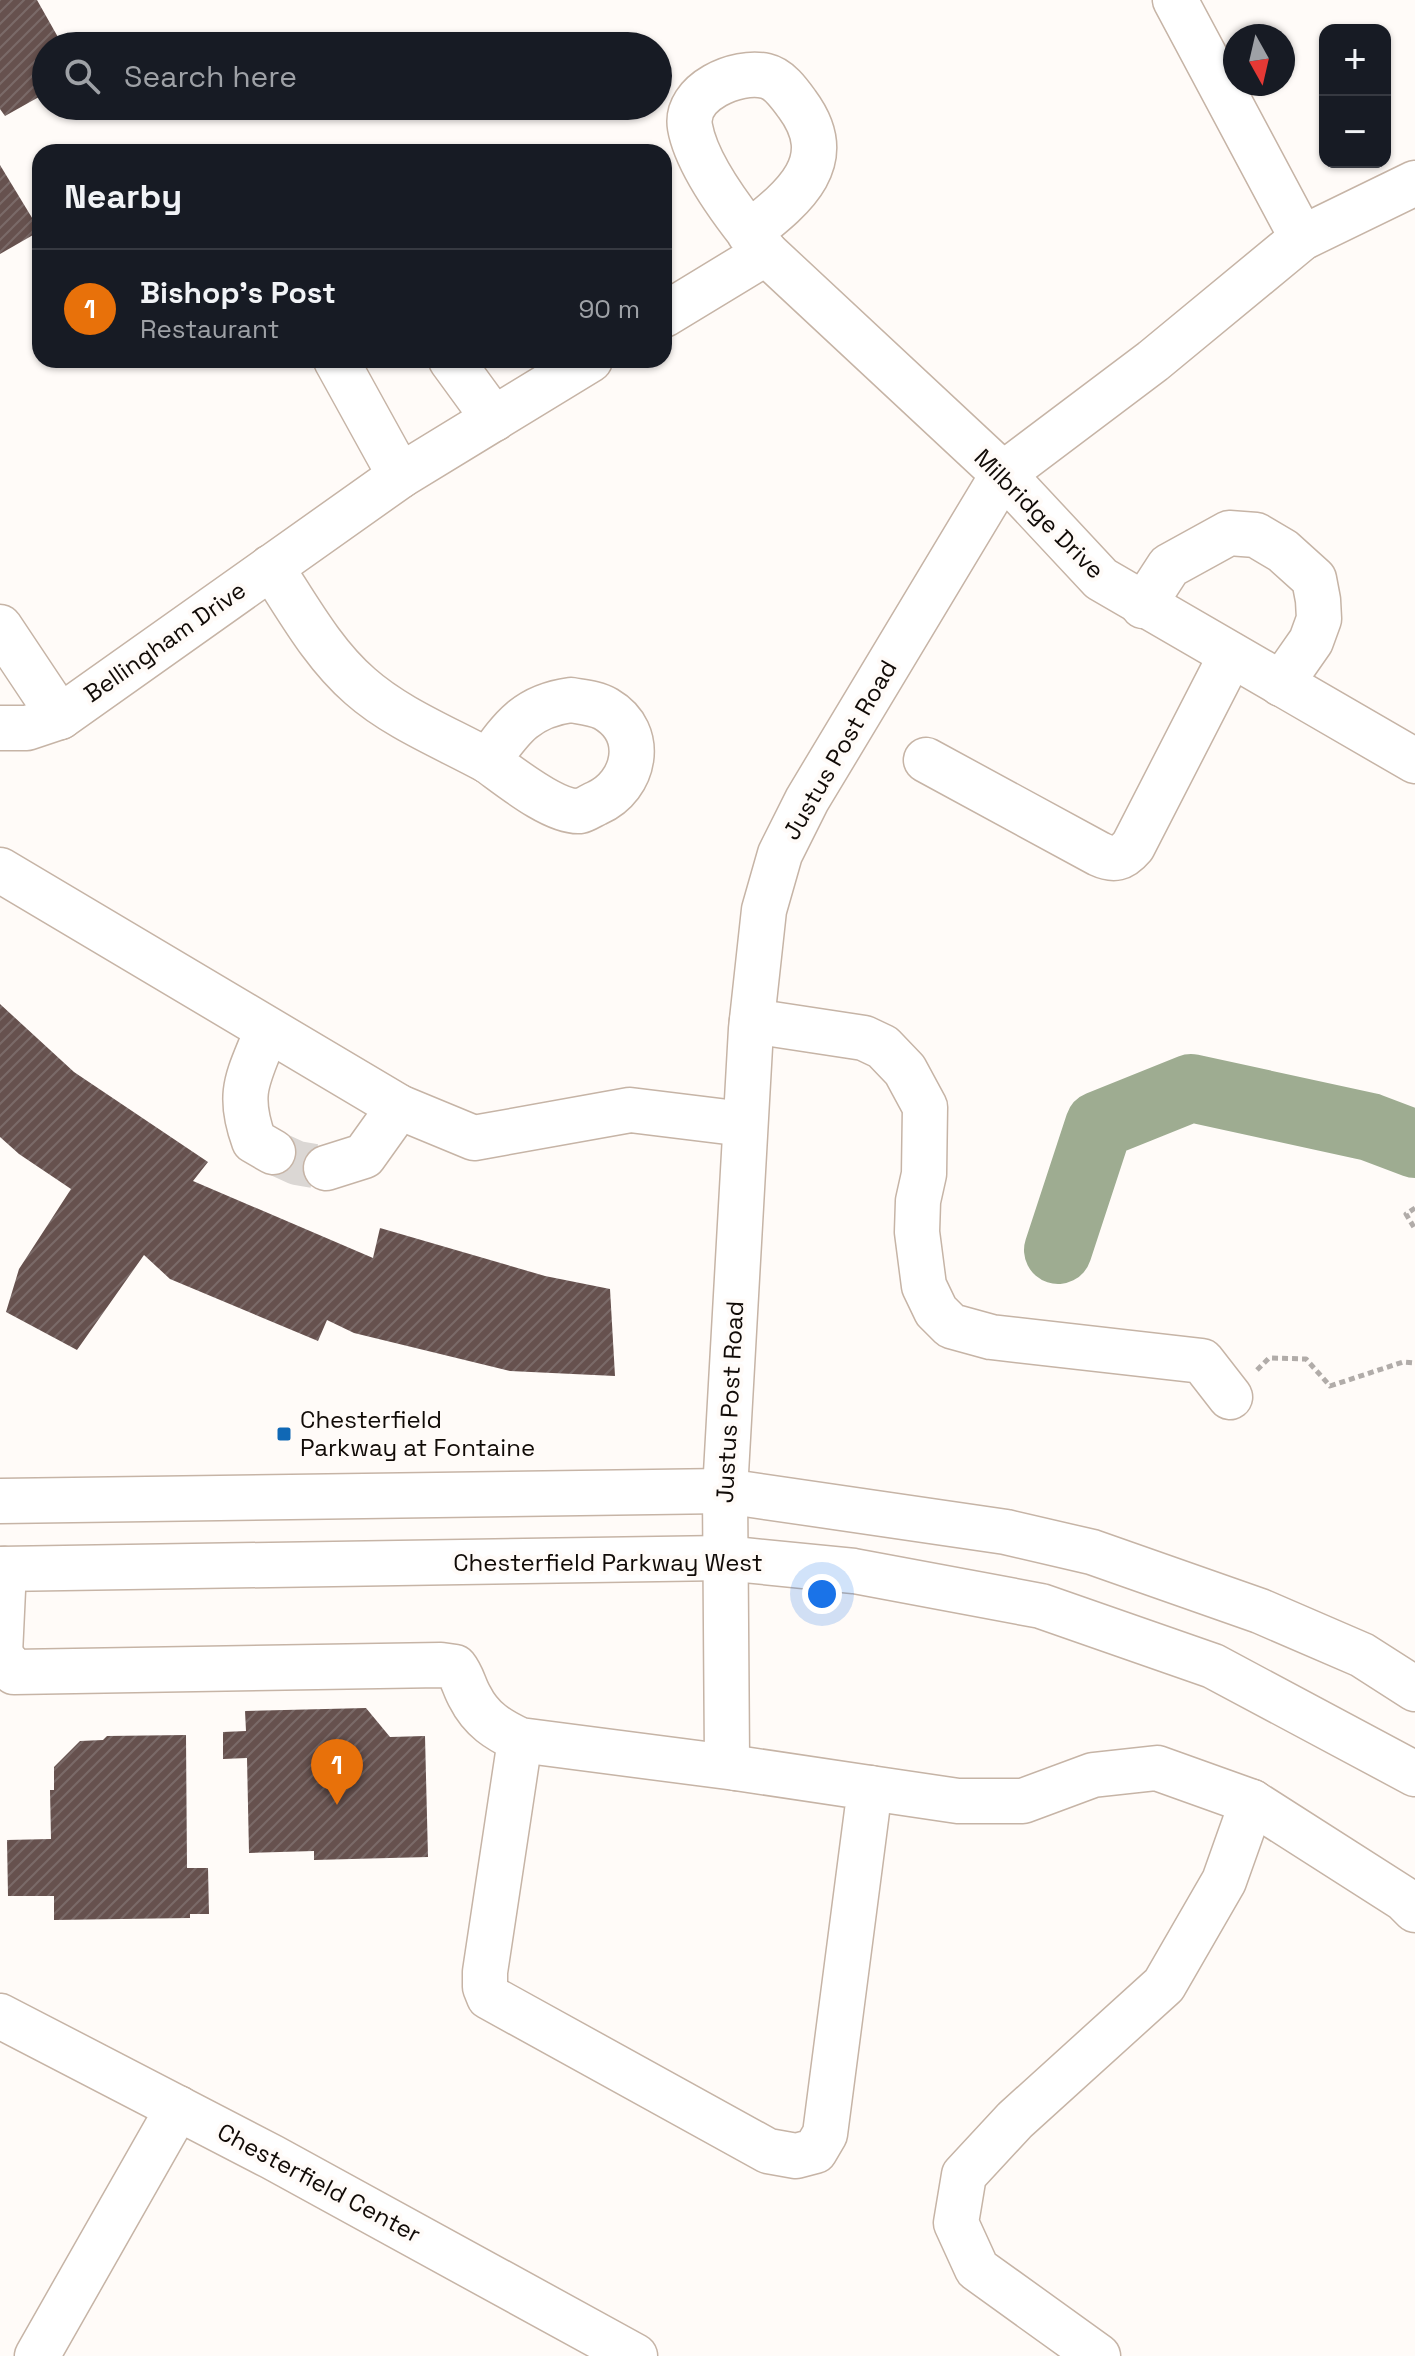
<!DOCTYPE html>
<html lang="en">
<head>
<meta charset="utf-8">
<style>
	body { margin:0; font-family:"Space Grotesk",sans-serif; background:#20242c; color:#f1f3f6 }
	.controls { position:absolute; right:24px; top:24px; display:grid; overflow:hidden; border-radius:16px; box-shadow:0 2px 6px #0004 }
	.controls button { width:72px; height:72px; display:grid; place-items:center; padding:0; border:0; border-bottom:2px solid #363941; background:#171b24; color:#f1f3f6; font:40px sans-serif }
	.compass { position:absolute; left:1223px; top:24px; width:72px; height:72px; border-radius:50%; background:#171b24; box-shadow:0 2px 6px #0004; rotate:172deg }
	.you { position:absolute; left:822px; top:1594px; width:28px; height:28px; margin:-20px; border:6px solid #fff; border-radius:50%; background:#1a73e8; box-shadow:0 0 0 12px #1a73e833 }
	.badge { display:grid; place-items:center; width:52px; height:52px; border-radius:50%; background:#1068b5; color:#fff; font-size:26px; font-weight:700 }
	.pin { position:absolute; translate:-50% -66px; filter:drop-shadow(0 2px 4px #0008) }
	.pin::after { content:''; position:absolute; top:42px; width:28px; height:24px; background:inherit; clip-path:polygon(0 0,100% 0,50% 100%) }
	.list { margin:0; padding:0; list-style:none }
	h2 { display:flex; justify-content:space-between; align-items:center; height:104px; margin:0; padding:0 32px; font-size:34px }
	h2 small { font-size:26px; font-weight:400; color:#9ea1a6 }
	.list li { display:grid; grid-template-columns:52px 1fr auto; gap:24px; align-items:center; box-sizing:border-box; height:120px; padding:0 32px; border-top:2px solid #363941 }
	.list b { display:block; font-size:30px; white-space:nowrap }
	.list p { margin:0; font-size:26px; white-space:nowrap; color:#9ea1a6 }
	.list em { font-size:26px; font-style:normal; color:#9ea1a6 }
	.icon { flex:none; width:44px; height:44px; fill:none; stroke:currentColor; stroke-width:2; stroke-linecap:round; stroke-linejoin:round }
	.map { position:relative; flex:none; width:1415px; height:2356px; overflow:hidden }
	.search { position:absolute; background:#171b24; box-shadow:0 2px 6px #0004; left:32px; top:32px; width:640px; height:88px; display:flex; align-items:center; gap:20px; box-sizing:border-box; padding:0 28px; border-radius:44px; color:#9ea1a6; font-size:30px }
	.panel { position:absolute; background:#171b24; box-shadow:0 2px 6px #0004; left:32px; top:144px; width:640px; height:224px; border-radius:24px }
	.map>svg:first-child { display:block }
</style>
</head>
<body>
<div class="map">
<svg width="1415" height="2356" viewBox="0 0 1415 2356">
	<defs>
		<pattern id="building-hatch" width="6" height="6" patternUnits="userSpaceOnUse" patternTransform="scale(2)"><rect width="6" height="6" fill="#66514e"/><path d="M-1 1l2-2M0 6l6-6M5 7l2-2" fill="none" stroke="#7a6a68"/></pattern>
	</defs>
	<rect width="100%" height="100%" fill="#fffbf8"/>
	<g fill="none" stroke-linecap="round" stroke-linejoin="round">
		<polyline stroke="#9eac91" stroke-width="68" points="1058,1250 1099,1125 1191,1088 1370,1127 1415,1144"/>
	</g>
	<g fill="url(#building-hatch)">
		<polygon points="0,0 37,0 63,46 46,46 46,93 5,116 0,109"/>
		<polygon points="0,165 40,231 0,254"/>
		<polygon points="0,1004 74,1072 208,1162 193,1181 373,1258 380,1228 545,1276 610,1289 615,1376 510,1371 354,1333 327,1320 318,1341 170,1279 144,1255 77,1350 6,1312 19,1269 71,1189 19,1154 0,1137"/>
		<polygon points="366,1708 390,1737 425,1736 428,1857 314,1860 314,1851 249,1853 247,1758 223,1759 223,1732 246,1731 245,1711"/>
		<polygon points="186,1735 187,1868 208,1868 209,1914 190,1914 190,1918 54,1920 54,1896 8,1896 7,1840 51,1839 50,1790 54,1790 54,1767 80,1741 103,1740 107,1736"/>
	</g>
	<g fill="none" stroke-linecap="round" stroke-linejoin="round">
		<polyline stroke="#dbd7d4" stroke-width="44" stroke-dasharray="44 22" stroke-linecap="butt" points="273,1152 297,1163 326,1168"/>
		<defs>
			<g id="minor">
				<polyline points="1175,0 1302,238"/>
				<path d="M749,233C793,198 840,162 797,104C789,93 779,79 766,76C737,69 684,92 690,127C697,167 740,222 766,253L1003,474L1101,579L1415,761"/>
				<polyline points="664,315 766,253"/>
				<polyline points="336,360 400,476"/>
				<polyline points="451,360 494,419"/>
				<path d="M271,567C298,608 323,654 360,686C396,718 446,738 488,761"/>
				<polyline points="1143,606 1169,566 1229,533 1256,535 1283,551 1314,579 1318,600 1319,619 1311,641 1281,684"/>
				<polyline points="0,627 60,717 27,728 0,728"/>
				<path d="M571,700C582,702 596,703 606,709C647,733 635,786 597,803C592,805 585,810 580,811C554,813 509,776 488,761C512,727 527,706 571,700Z"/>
				<polyline points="60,717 400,476 590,360"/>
				<path d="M926,760L1099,854C1114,861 1122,859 1133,846L1231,655"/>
				<polyline points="0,870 399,1107 474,1138 630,1110 744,1124"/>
				<polyline points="752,1021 864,1038 883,1047 905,1070 925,1107 924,1174 918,1201 917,1232 924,1286 936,1311 951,1326 991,1337 1202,1361 1230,1397"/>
				<path d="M267,1030C249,1077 236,1091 254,1141L273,1152"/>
				<polyline points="326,1168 364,1156 399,1107"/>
				<polyline points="0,1501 725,1491 1006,1532 1092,1552 1260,1611 1362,1655 1415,1689"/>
				<polyline points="0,1569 724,1558 854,1571 1041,1606 1213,1666 1415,1774"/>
				<polyline points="0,1654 4,1569"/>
				<path d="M0,1655L14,1672L441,1665L455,1667C463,1677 464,1687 470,1697C481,1719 498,1730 520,1740L736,1768"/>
				<polyline points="520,1740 485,1972 485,1987 489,1997 768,2151 796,2156 815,2151 825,2134 870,1788 736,1768 727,1759 725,1491 751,1029 764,910 780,854 807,800 1003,474 1153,361 1302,238 1415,183"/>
				<polyline points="870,1788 958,1801 1023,1801 1093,1775 1157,1768 1252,1802 1224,1881 1164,1985 1015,2120 964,2175 956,2223 977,2269 1098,2356"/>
				<polyline points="1252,1802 1404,1899 1415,1910"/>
				<polyline points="0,2016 272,2157 635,2356"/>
				<polyline points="37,2356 178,2108"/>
			</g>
		</defs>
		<use href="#minor" stroke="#c6b4a6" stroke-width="47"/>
		<g stroke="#b1aca9" stroke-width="5" stroke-dasharray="6 4" stroke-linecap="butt">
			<polyline points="1415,1208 1406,1214 1415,1229"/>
			<polyline points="1257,1370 1269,1358 1306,1359 1330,1386 1403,1362 1415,1363"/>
		</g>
		<use href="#minor" stroke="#fff" stroke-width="44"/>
	</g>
	<rect fill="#1068b5" stroke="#fffbf8" stroke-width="3" x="276" y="1426" width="16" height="16" rx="4"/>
	<g text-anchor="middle" stroke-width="8" stroke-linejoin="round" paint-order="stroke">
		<g font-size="24" fill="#110b07" stroke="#fffbf8">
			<text transform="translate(1039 514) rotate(45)" y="8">Milbridge Drive</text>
			<text transform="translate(165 642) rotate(-35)" y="8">Bellingham Drive</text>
			<text transform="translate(840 750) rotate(-60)" y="8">Justus Post Road</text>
			<text transform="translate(730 1402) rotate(-87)" y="8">Justus Post Road</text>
			<text x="608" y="1571">Chesterfield Parkway West</text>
			<text transform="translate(319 2183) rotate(28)" y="8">Chesterfield Center</text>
		</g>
		<g font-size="24" fill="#110b07" stroke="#fffbf8" text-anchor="start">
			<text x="300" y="1428">Chesterfield<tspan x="300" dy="28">Parkway at Fontaine</tspan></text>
		</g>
	</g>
</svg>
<div class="controls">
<button>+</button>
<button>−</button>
</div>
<svg class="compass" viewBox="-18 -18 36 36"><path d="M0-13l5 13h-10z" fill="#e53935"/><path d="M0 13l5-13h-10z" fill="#9ea1a6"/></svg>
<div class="you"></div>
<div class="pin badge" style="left:337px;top:1805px;background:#e8710a">1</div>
<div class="search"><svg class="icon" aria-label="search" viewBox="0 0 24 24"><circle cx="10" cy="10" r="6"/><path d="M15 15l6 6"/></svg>Search here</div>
<section class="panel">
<h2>Nearby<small></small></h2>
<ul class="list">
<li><span class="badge" style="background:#e8710a">1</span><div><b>Bishop's Post</b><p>Restaurant</p></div><em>90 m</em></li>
</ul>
</section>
</div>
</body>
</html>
